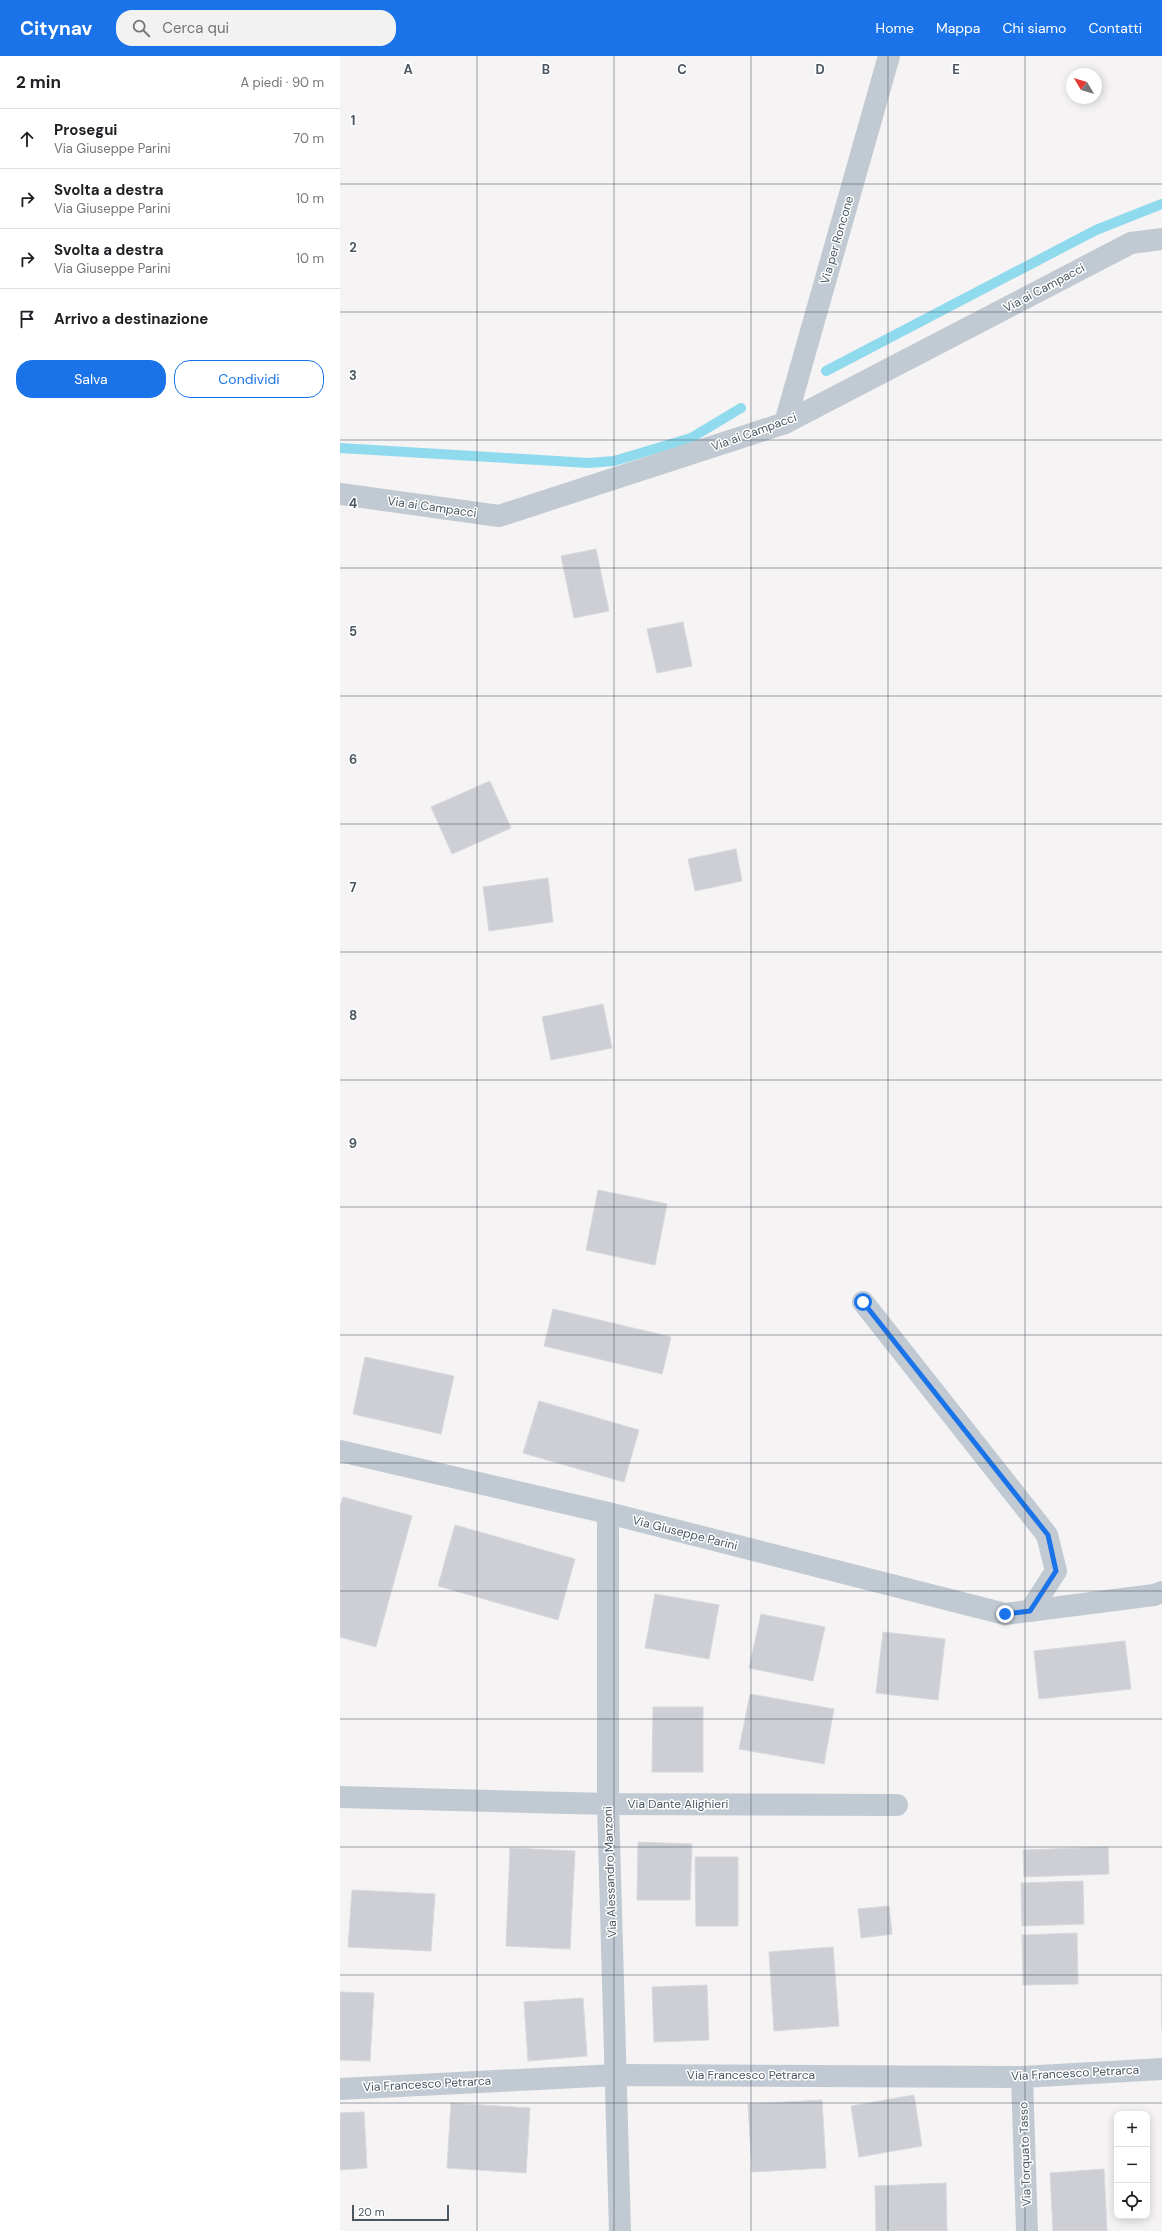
<!DOCTYPE html>
<html lang="it">
<head>
<meta charset="utf-8">
<style>
	body { margin:0; font-family:"DM Sans",sans-serif; background:#f2f2f2; color:#202124 }
	.controls { position:absolute; right:12px; bottom:12px; display:grid; overflow:hidden; border-radius:8px; box-shadow:0 2px 10px #0003 }
	.controls button { width:36px; height:36px; display:grid; place-items:center; padding:0; border:0; border-bottom:1px solid #e0e0e0; background:#fff; color:#202124; font:20px sans-serif }
	.compass { position:absolute; left:726px; top:12px; width:36px; height:36px; border-radius:50%; background:#fff; box-shadow:0 2px 10px #0003; rotate:308deg }
	.scale { position:absolute; left:12px; bottom:10px; width:97px; box-sizing:border-box; padding-left:4px; border:2px solid #4a5661; border-top:0; font-size:11px; line-height:14px; white-space:nowrap; color:#4a5661; -webkit-text-stroke:3px #fff; paint-order:stroke }
	.stop { position:absolute; width:12px; height:12px; margin:-9px; border:3px solid #1a73e8; border-radius:50%; background:#fff }
	.stop.end { background:#1a73e8; border-color:#fff; box-shadow:0 1px 4px #0008 }
	.list { margin:0; padding:0; list-style:none }
	h2 { display:flex; justify-content:space-between; align-items:center; height:52px; margin:0; padding:0 16px; font-size:17px }
	h2 small { font-size:13px; font-weight:400; color:#757577 }
	.list li { display:grid; grid-template-columns:26px 1fr auto; gap:12px; align-items:center; box-sizing:border-box; height:60px; padding:0 16px; border-top:1px solid #e0e0e0 }
	.list b { display:block; font-size:15px; white-space:nowrap }
	.list p { margin:0; font-size:13px; white-space:nowrap; color:#757577 }
	.list em { font-size:13px; font-style:normal; color:#757577 }
	.actions { display:flex; gap:8px; padding:12px 16px }
	.actions a { flex:1; padding:9px 0; border:1px solid #1a73e8; border-radius:16px; text-align:center; font-size:14px; color:#1a73e8 }
	.actions .main { background:#1a73e8; color:#fff }
	.icon { flex:none; width:22px; height:22px; fill:none; stroke:currentColor; stroke-width:2; stroke-linecap:round; stroke-linejoin:round }
	.map { position:relative; flex:none; width:822px; height:2175px; overflow:hidden }
	header { display:flex; align-items:center; gap:24px; box-sizing:border-box; height:56px; padding:0 20px; background:#1a73e8; color:#fff }
	header strong { font-size:19px }
	nav { display:flex; gap:22px; margin-inline-start:auto; font-size:14px }
	.search { width:280px; height:36px; background:#f2f2f2; display:flex; align-items:center; gap:10px; box-sizing:border-box; padding:0 14px; border-radius:16px; color:#757577; font-size:15px }
	main { display:flex }
	aside { flex:1; background:#fff }
	.map>svg:first-child { display:block }
</style>
</head>
<body>
<header>
<strong>Citynav</strong>
<div class="search"><svg class="icon" aria-label="search" viewBox="0 0 24 24"><circle cx="10" cy="10" r="6"/><path d="M15 15l6 6"/></svg>Cerca qui</div>
<nav><a>Home</a><a>Mappa</a><a>Chi siamo</a><a>Contatti</a></nav>
</header>
<main>
<aside>
<h2>2 min<small>A piedi · 90 m</small></h2>
<ul class="list">
<li><svg class="icon" aria-label="ahead" viewBox="0 0 24 24"><path d="M12 20V5M6 11l6-6 6 6"/></svg><div><b>Prosegui</b><p>Via Giuseppe Parini</p></div><em>70 m</em></li>
<li><svg class="icon" aria-label="right" viewBox="0 0 24 24"><path d="M7 20v-9h11M14 6l5 5-5 5"/></svg><div><b>Svolta a destra</b><p>Via Giuseppe Parini</p></div><em>10 m</em></li>
<li><svg class="icon" aria-label="right" viewBox="0 0 24 24"><path d="M7 20v-9h11M14 6l5 5-5 5"/></svg><div><b>Svolta a destra</b><p>Via Giuseppe Parini</p></div><em>10 m</em></li>
<li><svg class="icon" aria-label="arrive" viewBox="0 0 24 24"><path d="M6 21V4h12l-3 4 3 4H6"/></svg><div><b>Arrivo a destinazione</b></div></li>
</ul>
<div class="actions"><a class="main">Salva</a><a>Condividi</a></div>
</aside>
<div class="map">
<svg width="822" height="2175" viewBox="0 0 822 2175">
	<rect width="100%" height="100%" fill="#f5f3f3"/>
	<g fill="none" stroke-linecap="round" stroke-linejoin="round">
		<g stroke="#90daee" stroke-width="10">
			<polyline points="486,315 756,174 822,148"/>
			<polyline points="0,392 249,407 274,405 351,382 401,352"/>
		</g>
	</g>
	<g fill="#cdcfd5" stroke="#d7d9de">
		<polygon points="256,493 269,555 234,562 221,500"/>
		<polygon points="343,566 352,610 317,617 307,573"/>
		<polygon points="150,725 171,772 112,798 91,751"/>
		<polygon points="396,793 402,825 355,835 348,803"/>
		<polygon points="208,822 213,866 149,875 143,831"/>
		<polygon points="263,948 272,992 211,1004 202,961"/>
		<polygon points="258,1134 327,1148 315,1209 246,1194"/>
		<polygon points="213,1253 331,1281 322,1318 204,1290"/>
		<polygon points="25,1301 114,1320 101,1378 13,1358"/>
		<polygon points="199,1345 299,1374 284,1426 183,1397"/>
		<polygon points="3,1441 72,1460 36,1591 0,1581 0,1450"/>
		<polygon points="115,1469 235,1503 218,1564 98,1530"/>
		<polygon points="315,1538 379,1549 369,1603 305,1592"/>
		<polygon points="421,1558 485,1571 473,1625 409,1612"/>
		<polygon points="543,1576 605,1583 598,1644 536,1637"/>
		<polygon points="785,1585 791,1633 699,1643 694,1595"/>
		<polygon points="410,1638 494,1653 484,1708 399,1693"/>
		<polygon points="313,1651 363,1651 363,1716 312,1716"/>
		<polygon points="298,1786 352,1788 350,1844 297,1844"/>
		<polygon points="768,1791 769,1818 684,1821 683,1794"/>
		<polygon points="170,1792 235,1795 230,1893 166,1890"/>
		<polygon points="355,1801 398,1801 398,1870 356,1870"/>
		<polygon points="743,1825 744,1868 682,1870 681,1827"/>
		<polygon points="12,1834 95,1838 91,1895 8,1891"/>
		<polygon points="549,1850 552,1878 521,1882 518,1853"/>
		<polygon points="737,1877 738,1928 683,1929 682,1879"/>
		<polygon points="493,1891 499,1970 434,1975 429,1896"/>
		<polygon points="821,1921 822,1921 822,1975"/>
		<polygon points="367,1929 369,1984 314,1986 312,1931"/>
		<polygon points="0,1936 34,1937 30,2005 0,2004"/>
		<polygon points="243,1942 247,2000 188,2005 184,1946"/>
		<polygon points="574,2039 582,2090 519,2101 511,2050"/>
		<polygon points="482,2044 486,2112 412,2116 408,2048"/>
		<polygon points="111,2047 190,2052 186,2117 107,2112"/>
		<polygon points="24,2056 27,2112 0,2114 0,2057"/>
		<polygon points="764,2113 767,2175 713,2175 710,2117"/>
		<polygon points="606,2127 607,2175 536,2175 535,2130"/>
	</g>
	<g fill="none" stroke-linecap="round" stroke-linejoin="round">
		<g stroke="#c1cad2" stroke-width="22">
			<polyline points="445,367 549,0"/>
			<polyline points="0,438 159,460 445,367 791,187 822,183"/>
			<polyline points="523,1246 707,1479 716,1515 690,1555"/>
			<polyline points="0,1395 268,1457 665,1558 814,1539 822,1536"/>
			<polyline points="268,1457 268,1748 280,2175"/>
			<polyline points="0,1741 268,1748 557,1749"/>
			<polyline points="682,2021 687,2175"/>
			<polyline points="0,2033 276,2019 682,2021 822,2013"/>
		</g>
	</g>
	<g fill="none" stroke-linecap="round" stroke-linejoin="round">
		<polyline stroke="#1a73e8" stroke-width="5" points="523,1246 708,1479 716,1515 690,1555 665,1558"/>
	</g>
	<path fill="none" stroke="#4a5661" stroke-width="1" stroke-opacity="0.55" d="M137,0V2175M274,0V2175M411,0V2175M548,0V2175M685,0V2175M0,128H822M0,256H822M0,384H822M0,512H822M0,640H822M0,768H822M0,896H822M0,1024H822M0,1151H822M0,1279H822M0,1407H822M0,1535H822M0,1663H822M0,1791H822M0,1919H822M0,2047H822"/>
	<g text-anchor="middle" stroke-width="3" stroke-linejoin="round" paint-order="stroke">
		<g font-size="12" fill="#4a5661" stroke="#fff">
			<text transform="translate(497 184) rotate(-74)" y="4">Via per Roncone</text>
			<text transform="translate(704 232) rotate(-28)" y="4">Via ai Campacci</text>
			<text transform="translate(414 376) rotate(-20)" y="4">Via ai Campacci</text>
			<text transform="translate(92 451) rotate(8)" y="4">Via ai Campacci</text>
			<text transform="translate(345 1477) rotate(14)" y="4">Via Giuseppe Parini</text>
			<text x="338" y="1752">Via Dante Alighieri</text>
			<text transform="translate(270 1816) rotate(-92)" y="4">Via Alessandro Manzoni</text>
			<text transform="translate(735 2017) rotate(-3)" y="4">Via Francesco Petrarca</text>
			<text x="411" y="2023">Via Francesco Petrarca</text>
			<text transform="translate(87 2028) rotate(-3)" y="4">Via Francesco Petrarca</text>
			<text transform="translate(685 2098) rotate(-92)" y="4">Via Torquato Tasso</text>
		</g>
	</g>
	<g font-size="13" text-anchor="middle" font-weight="bold" fill="#4a5661" stroke="#fff" stroke-width="3" stroke-linejoin="round" paint-order="stroke">
		<text x="68" y="18">A</text>
		<text x="206" y="18">B</text>
		<text x="342" y="18">C</text>
		<text x="480" y="18">D</text>
		<text x="616" y="18">E</text>
		<text x="13" y="69">1</text>
		<text x="13" y="196">2</text>
		<text x="13" y="324">3</text>
		<text x="13" y="452">4</text>
		<text x="13" y="580">5</text>
		<text x="13" y="708">6</text>
		<text x="13" y="836">7</text>
		<text x="13" y="964">8</text>
		<text x="13" y="1092">9</text>
	</g>
</svg>
<div class="controls">
<button>+</button>
<button>−</button>
<button><svg class="icon" aria-label="locate" viewBox="0 0 24 24"><circle cx="12" cy="12" r="6"/><path d="M12 2v4M12 18v4M2 12h4M18 12h4"/></svg></button>
</div>
<svg class="compass" viewBox="-18 -18 36 36"><path d="M0-13l5 13h-10z" fill="#e53935"/><path d="M0 13l5-13h-10z" fill="#757577"/></svg>
<div class="scale">20 m</div>
<div class="stop" style="left:523px;top:1246px"></div>
<div class="stop end" style="left:665px;top:1558px"></div>
</div>
</main>
</body>
</html>
